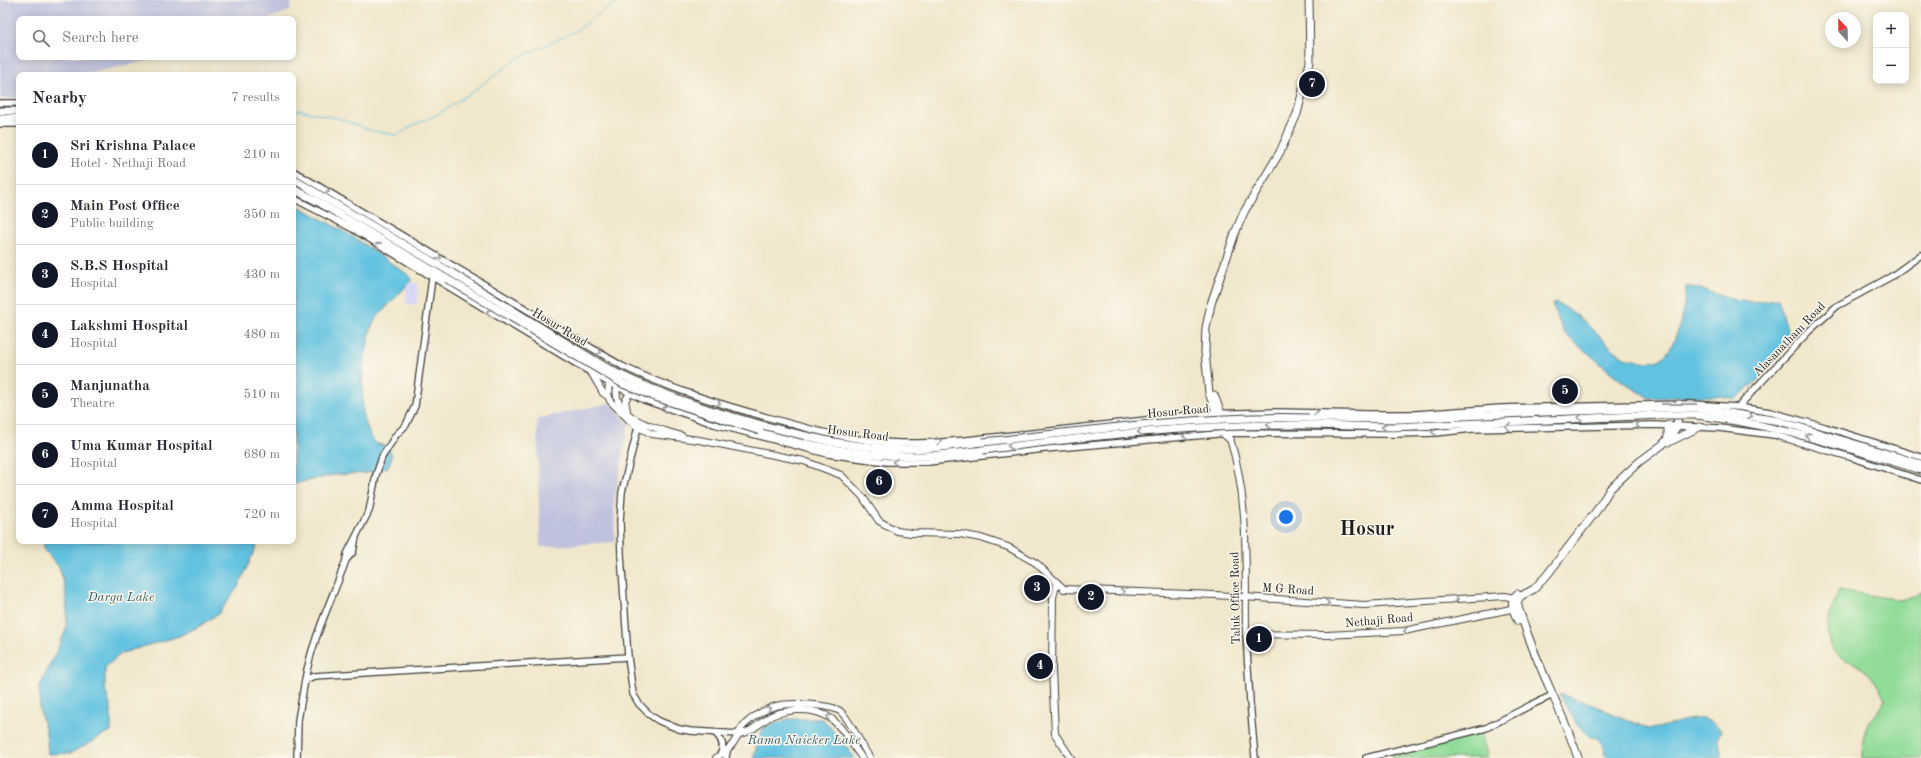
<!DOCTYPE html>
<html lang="en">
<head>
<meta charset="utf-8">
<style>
	body { margin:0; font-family:"Old Standard TT",serif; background:#f2f2f3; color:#2b2b33 }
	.controls { position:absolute; right:12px; top:12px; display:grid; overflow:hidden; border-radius:8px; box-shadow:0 2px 10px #0003 }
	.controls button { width:36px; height:36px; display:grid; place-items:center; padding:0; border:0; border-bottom:1px solid #e1e1e2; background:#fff; color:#2b2b33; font:20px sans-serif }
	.compass { position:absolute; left:1825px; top:12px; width:36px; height:36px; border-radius:50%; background:#fff; box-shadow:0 2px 10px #0003; rotate:338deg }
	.you { position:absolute; left:1286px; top:517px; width:14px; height:14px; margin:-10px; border:3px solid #fff; border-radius:50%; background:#1a73e8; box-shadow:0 0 0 6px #1a73e833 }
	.badge { display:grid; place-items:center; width:26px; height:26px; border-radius:50%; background:#111827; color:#fff; font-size:13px; font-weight:700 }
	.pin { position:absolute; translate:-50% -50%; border:2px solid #fff; box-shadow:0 1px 4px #0006 }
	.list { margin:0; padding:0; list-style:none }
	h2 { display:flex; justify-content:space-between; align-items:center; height:52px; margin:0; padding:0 16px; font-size:17px }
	h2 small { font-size:13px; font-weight:400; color:#7c7c81 }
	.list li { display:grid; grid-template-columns:26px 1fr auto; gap:12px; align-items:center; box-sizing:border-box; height:60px; padding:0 16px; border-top:1px solid #e1e1e2 }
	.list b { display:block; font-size:15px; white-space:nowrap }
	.list p { margin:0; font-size:13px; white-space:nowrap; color:#7c7c81 }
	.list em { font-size:13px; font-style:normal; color:#7c7c81 }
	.icon { flex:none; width:22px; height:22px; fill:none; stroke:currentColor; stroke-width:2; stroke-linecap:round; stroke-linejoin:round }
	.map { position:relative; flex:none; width:1921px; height:758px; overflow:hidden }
	.search { position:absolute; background:#fff; box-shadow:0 2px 10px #0003; left:16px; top:16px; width:280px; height:44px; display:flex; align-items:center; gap:10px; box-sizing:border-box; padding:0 14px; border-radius:8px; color:#7c7c81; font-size:15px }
	.panel { position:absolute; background:#fff; box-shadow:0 2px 10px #0003; left:16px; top:72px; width:280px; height:472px; border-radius:8px }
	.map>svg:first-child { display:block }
</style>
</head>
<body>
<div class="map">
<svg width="1921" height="758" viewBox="0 0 1921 758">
	<rect width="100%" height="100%" fill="#fbf7ec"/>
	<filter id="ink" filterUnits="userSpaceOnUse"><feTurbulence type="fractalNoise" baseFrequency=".025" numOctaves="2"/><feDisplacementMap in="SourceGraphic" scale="8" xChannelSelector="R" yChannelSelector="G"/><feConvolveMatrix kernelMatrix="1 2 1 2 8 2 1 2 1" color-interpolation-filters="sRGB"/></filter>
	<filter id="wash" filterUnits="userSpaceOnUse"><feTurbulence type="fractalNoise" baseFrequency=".012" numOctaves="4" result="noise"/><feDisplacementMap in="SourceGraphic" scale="16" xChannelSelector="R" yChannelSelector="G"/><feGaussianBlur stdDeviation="0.9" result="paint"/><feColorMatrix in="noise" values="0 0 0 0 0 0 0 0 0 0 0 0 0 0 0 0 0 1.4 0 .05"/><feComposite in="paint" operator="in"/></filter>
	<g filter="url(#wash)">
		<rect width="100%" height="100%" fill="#f1e7cc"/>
		<polygon fill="#d8d7f8" points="407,282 418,283 417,304 406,304"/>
		<g fill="#bfc2dd">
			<polygon points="0,0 292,0 290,11 268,19 19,19 19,57 166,57 81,75 19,75 19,98 0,99"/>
			<polygon points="610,403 629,424 614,502 615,542 540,547 537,419"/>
		</g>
		<g fill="#91dc98" stroke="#567c5a">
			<path d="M1839,590L1899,600L1915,597L1921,591V758H1862C1862,745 1863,729 1872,718C1877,712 1881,707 1885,700C1880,688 1873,676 1862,668C1854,662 1841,660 1835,652C1820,636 1832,608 1839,590Z"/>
			<polygon points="1481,733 1488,758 1393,758 1392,755"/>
		</g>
		<g fill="#62c2e0" stroke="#3f6f7e">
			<polygon points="293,203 355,238 410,276 412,280 376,318 371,328 362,371 363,415 370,436 377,444 388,446 392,456 388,467 367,473 334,475 293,484"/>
			<path d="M1686,287C1702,287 1716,295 1731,299C1747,304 1762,301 1778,299L1791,342L1756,382L1735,399L1720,396L1649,398L1619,379L1564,333L1552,304L1556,303C1582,313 1598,339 1621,355C1627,359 1633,360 1641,361C1645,362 1652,362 1656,361C1677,355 1685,305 1686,287Z"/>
			<polygon points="44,541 259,541 238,587 218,614 198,627 179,636 122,653 105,667 105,689 111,709 111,731 71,753 48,754 46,732 40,712 39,688 66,630 67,609 65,587 59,567 44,549"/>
			<path d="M1559,694L1588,703L1649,729C1675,728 1702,705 1721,731L1718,737L1722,758H1608C1603,748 1603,737 1590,737L1578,726Z"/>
			<polygon points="788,719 823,719 855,758 753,758 763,728"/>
		</g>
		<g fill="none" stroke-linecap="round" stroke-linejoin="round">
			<polyline stroke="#62c2e0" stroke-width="1" points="293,114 299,110 341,119 372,131 398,135 412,126 440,113 475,90 518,58 576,31 609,7 624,0"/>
		</g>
	</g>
	<g filter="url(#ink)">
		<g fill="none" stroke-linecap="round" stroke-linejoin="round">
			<defs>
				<g id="secondary">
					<polyline points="0,103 19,103"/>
					<polyline points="0,124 19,124"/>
					<path d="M293,171L622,366C670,389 719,404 770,418C812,430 856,442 900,443C941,444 983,438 1024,434C1082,427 1140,421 1198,414L1279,412L1367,414H1416L1501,408L1690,404L1738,407L1770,412L1825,427L1921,457"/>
					<polyline points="293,198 353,229 600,378 644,400 714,424 828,454 887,462 928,462 1045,449 1229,433 1392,434 1436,433 1472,429 1654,425 1719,428 1774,435 1850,457 1921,480"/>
					<polyline points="1738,407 1808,332 1837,306 1892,276 1921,255"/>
					<polyline points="639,423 622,492 620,521 621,555 628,657 633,694 639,704 650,715 659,721 679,729 690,731 739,734"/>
					<polyline points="346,560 353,552 356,537"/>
					<polyline points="1246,634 1250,702 1255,758"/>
					<path d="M305,680C312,639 332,600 346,560L347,554L369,511L376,475L382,457L396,435L406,425L415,406L432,278"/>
					<path d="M715,733C722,739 725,746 720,755"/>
					<polyline points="297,758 298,720 305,680 314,676 628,657"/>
					<polyline points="726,758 727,751"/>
					<polyline points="1366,758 1486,728 1531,705 1553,695"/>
				</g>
				<g id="primary">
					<polyline points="591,372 603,393 609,397"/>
					<polyline points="609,383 608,394 610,401 630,421 638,427 652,434 699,440 804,461 841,475 862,496 879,521 897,531 911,533 960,534 981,538 1008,547 1036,563 1064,589 1215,595 1364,605 1505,596 1518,599"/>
					<path d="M617,387C611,419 659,429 682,436"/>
					<polyline points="627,410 625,401 630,393"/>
					<path d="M1230,439C1250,501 1245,570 1246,634L1327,635L1404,631L1516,608"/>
					<polyline points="1057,583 1053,597 1052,670 1055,734 1071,758"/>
					<path d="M739,734C752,733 760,722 771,716C779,712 788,711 797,710C835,708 843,732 862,758"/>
					<path d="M716,758C725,752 732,747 737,737C739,733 740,729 743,726C767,704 782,702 814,705C823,706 832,706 840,711C850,719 862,747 870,758"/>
				</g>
				<g id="highway">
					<polyline points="0,111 19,111"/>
					<polyline points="0,119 19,118"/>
					<polyline points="293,179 452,273"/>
					<polyline points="293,189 315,200 447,279"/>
					<polyline points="1214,395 1225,424"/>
					<polyline points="1697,408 1779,421 1921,464"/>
					<path d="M1696,415C1773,424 1847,447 1921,470"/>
					<polyline points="1309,418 1400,419 1545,412 1661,408"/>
					<polyline points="1308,425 1393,427 1661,415"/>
					<polyline points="1668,425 1668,439"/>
					<path d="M760,431C807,446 858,455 907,456C933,457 958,453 983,450"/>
					<path d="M806,436C846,446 889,451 931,448C948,447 966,444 983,442"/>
					<polyline points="1230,439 1224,434 1209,393 1205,352 1206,328 1211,304 1235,233 1244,212 1280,152 1297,114 1310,62 1309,0"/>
					<polyline points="1669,442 1699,427"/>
					<path d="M1517,594C1508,602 1514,612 1518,621"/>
					<path d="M1578,758C1563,712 1539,670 1524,624C1521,616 1518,609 1517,601L1521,596L1534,589L1547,575L1597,510L1610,489L1639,462L1662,445L1671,436L1677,426L1679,404"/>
				</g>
			</defs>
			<use href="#secondary" stroke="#3c3a36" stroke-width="8"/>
			<use href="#primary" stroke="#3c3a36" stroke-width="8"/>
			<use href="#highway" stroke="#3c3a36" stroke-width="9"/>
			<use href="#secondary" stroke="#fff" stroke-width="5.5"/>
			<use href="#primary" stroke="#fff" stroke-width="6"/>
			<use href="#highway" stroke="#fff" stroke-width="7"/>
			<defs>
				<g id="highway-bridge">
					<path d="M452,273L612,371C673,401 739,420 806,436"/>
					<polyline points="447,279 623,384 658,398 760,431"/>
					<polyline points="1661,408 1697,408"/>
					<polyline points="1661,415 1696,415"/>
					<path d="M983,442C1091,430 1200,415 1309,418"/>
					<path d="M983,450C1091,436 1199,424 1308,425"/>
				</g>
			</defs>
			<use href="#highway-bridge" stroke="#3c3a36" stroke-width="9" stroke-linecap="butt"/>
			<use href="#highway-bridge" stroke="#fff" stroke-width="7"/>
		</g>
		<defs><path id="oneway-chevron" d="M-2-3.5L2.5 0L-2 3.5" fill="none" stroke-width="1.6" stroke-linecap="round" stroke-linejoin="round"/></defs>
		<g stroke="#999">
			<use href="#oneway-chevron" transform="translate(327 191) rotate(30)"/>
			<use href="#oneway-chevron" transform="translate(378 245) rotate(-148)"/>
			<use href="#oneway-chevron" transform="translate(439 257) rotate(31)"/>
			<use href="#oneway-chevron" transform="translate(489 312) rotate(-150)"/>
			<use href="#oneway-chevron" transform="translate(599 352) rotate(31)"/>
			<use href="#oneway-chevron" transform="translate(718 403) rotate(16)"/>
			<use href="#oneway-chevron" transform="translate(665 408) rotate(-161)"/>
			<use href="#oneway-chevron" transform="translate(1316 412) rotate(2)"/>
			<use href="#oneway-chevron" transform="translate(1750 416) rotate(11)"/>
			<use href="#oneway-chevron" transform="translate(1580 418) rotate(178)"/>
			<use href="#oneway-chevron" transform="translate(1269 425) rotate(180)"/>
			<use href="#oneway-chevron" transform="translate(1638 425) rotate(-180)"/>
			<use href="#oneway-chevron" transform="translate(1384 427) rotate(-179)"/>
			<use href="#oneway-chevron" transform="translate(1508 427) rotate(178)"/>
			<use href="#oneway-chevron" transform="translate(1140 432) rotate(175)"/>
			<use href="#oneway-chevron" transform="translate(1434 432) rotate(177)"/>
			<use href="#oneway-chevron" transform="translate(1185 436) rotate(175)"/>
			<use href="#oneway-chevron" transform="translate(1808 436) rotate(-164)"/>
			<use href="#oneway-chevron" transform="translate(939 441) rotate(-4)"/>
			<use href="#oneway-chevron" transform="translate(1010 446) rotate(173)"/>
			<use href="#oneway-chevron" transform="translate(895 462) rotate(-179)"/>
			<use href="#oneway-chevron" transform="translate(1122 592) rotate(3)"/>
			<use href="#oneway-chevron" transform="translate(1456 599) rotate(-3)"/>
			<use href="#oneway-chevron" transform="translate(1327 603) rotate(4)"/>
			<use href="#oneway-chevron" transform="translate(1406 631) rotate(172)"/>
			<use href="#oneway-chevron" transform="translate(768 709) rotate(-26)"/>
			<use href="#oneway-chevron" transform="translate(829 717) rotate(-148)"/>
		</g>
	</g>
	<g text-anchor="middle" stroke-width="3" stroke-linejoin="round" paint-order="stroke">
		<g font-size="12" fill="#1c1c1c" stroke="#fbf7ec">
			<text transform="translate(560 327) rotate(31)" y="4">Hosur Road</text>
			<text transform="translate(1789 339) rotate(-46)" y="4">Alasanatham Road</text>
			<text transform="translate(1178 411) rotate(-5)" y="4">Hosur Road</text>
			<text transform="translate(858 433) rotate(7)" y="4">Hosur Road</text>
			<text transform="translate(1288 589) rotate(4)" y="4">M G Road</text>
			<text transform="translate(1235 598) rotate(-91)" y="4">Taluk Office Road</text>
			<text transform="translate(1379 620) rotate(-5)" y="4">Nethaji Road</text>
		</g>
		<g font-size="13" font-style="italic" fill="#385e6a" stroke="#fbf7ec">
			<text x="121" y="601">Darga Lake</text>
			<text x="804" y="744">Rama Naicker Lake</text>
		</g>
		<g font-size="20" font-weight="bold" fill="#1c1c1c" stroke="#fbf7ec">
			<text x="1367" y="535">Hosur</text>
		</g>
	</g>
</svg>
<div class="controls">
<button>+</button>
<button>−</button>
</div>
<svg class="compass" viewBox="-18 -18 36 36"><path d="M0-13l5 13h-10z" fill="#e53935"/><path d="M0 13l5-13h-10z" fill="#7c7c81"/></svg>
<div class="you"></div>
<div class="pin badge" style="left:1259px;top:639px">1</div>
<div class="pin badge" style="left:1091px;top:597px">2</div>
<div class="pin badge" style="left:1037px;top:588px">3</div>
<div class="pin badge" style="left:1040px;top:666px">4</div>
<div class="pin badge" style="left:1565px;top:391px">5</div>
<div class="pin badge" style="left:879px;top:482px">6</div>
<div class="pin badge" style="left:1312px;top:84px">7</div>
<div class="search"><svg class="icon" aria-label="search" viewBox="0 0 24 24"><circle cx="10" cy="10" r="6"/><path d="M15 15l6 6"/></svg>Search here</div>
<section class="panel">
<h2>Nearby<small>7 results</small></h2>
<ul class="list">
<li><span class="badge">1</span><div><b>Sri Krishna Palace</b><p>Hotel · Nethaji Road</p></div><em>210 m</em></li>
<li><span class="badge">2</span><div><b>Main Post Office</b><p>Public building</p></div><em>350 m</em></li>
<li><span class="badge">3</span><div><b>S.B.S Hospital</b><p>Hospital</p></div><em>430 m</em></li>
<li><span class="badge">4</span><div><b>Lakshmi Hospital</b><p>Hospital</p></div><em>480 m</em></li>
<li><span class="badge">5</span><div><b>Manjunatha</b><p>Theatre</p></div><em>510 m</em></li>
<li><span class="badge">6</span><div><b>Uma Kumar Hospital</b><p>Hospital</p></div><em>680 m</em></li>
<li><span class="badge">7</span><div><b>Amma Hospital</b><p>Hospital</p></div><em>720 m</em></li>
</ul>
</section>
</div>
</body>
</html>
